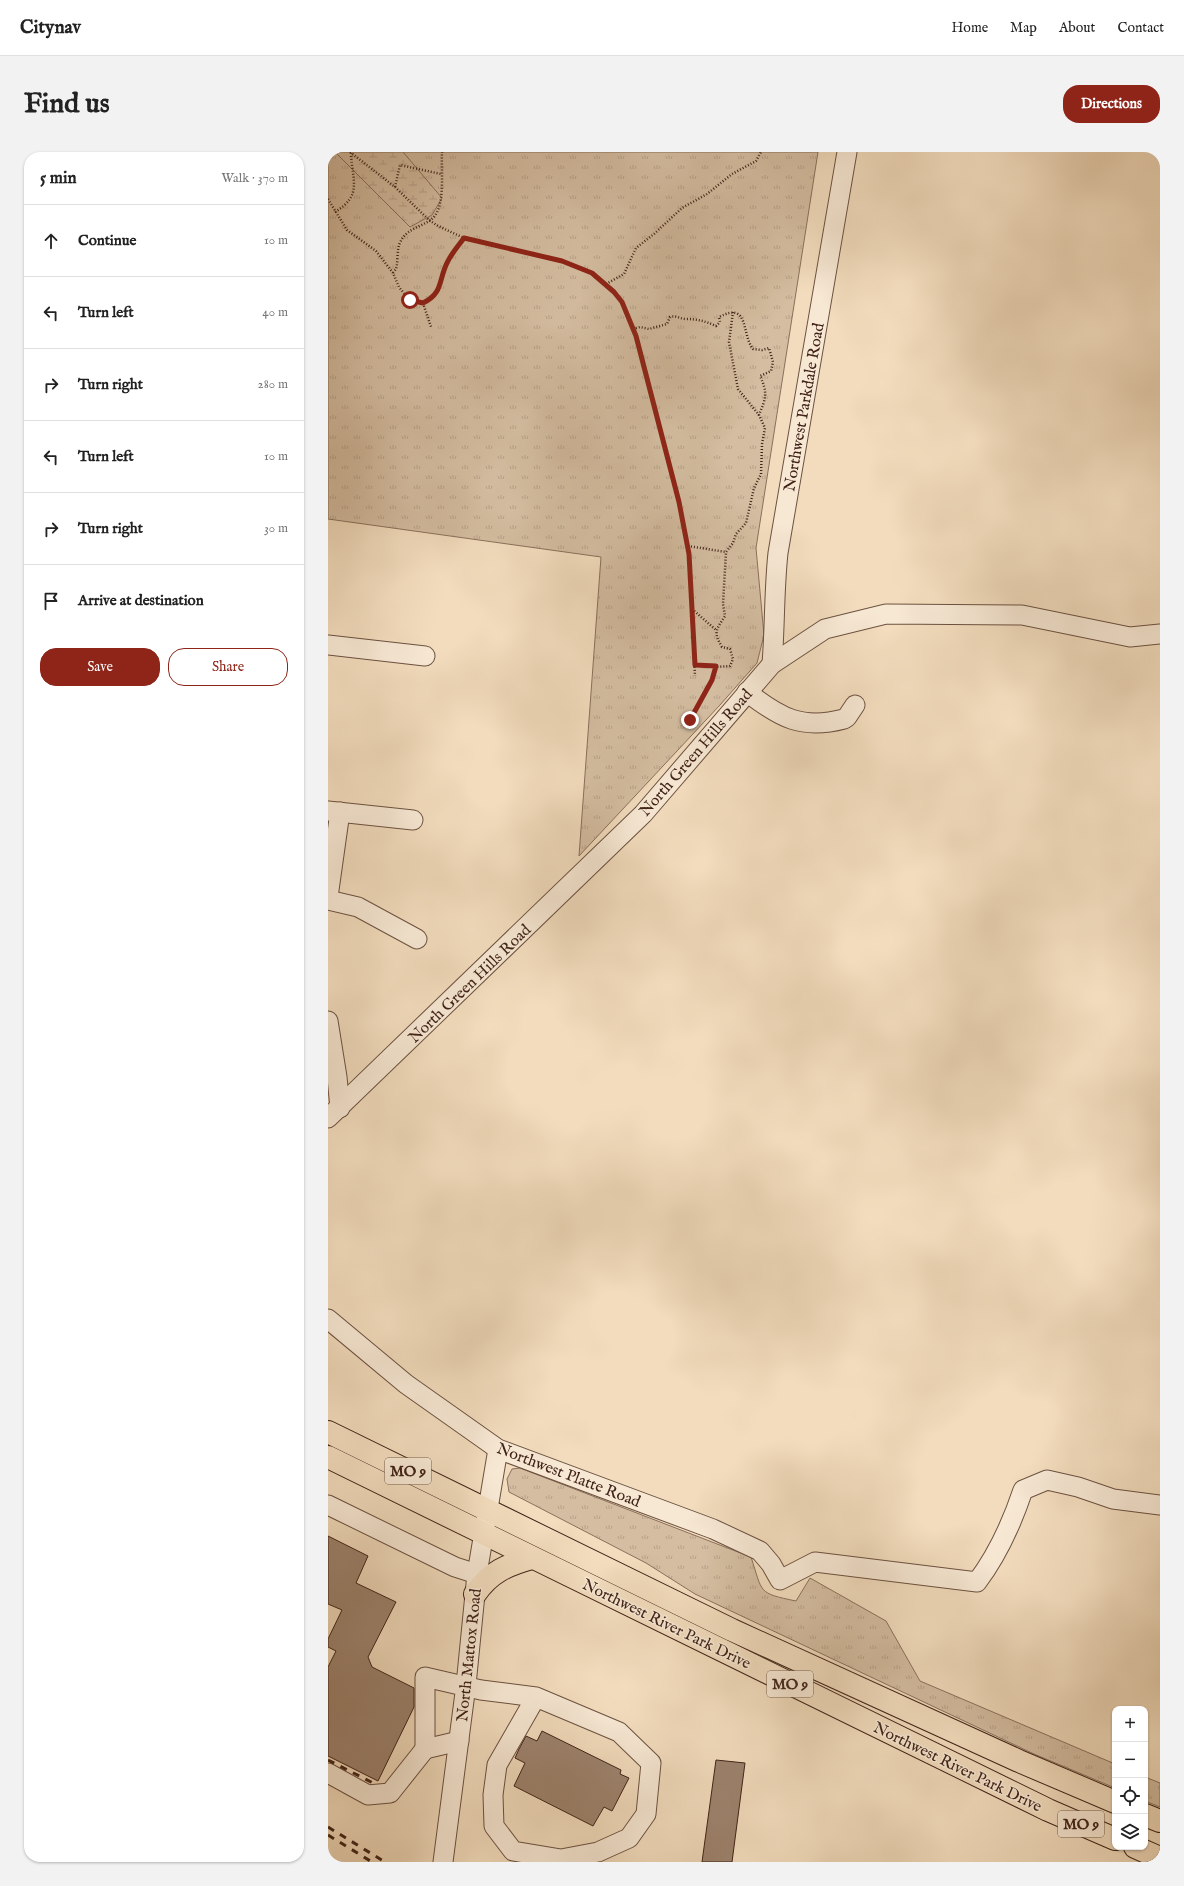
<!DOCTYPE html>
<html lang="en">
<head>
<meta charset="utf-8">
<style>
	body { margin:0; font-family:"IM FELL English",serif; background:#f2f2f2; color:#222 }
	.controls { position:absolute; right:12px; bottom:12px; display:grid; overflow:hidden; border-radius:8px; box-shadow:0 1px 3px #0004 }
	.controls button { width:36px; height:36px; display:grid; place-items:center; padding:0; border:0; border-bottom:1px solid #e0e0e0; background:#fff; color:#222; font:20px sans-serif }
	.stop { position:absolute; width:12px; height:12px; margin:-9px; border:3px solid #8f2418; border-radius:50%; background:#fff }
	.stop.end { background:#8f2418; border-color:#fff; box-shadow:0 1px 4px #0008 }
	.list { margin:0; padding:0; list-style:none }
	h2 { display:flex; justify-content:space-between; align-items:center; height:52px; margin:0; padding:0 16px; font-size:17px }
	h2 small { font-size:13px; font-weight:400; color:#767676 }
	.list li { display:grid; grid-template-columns:26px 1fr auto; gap:12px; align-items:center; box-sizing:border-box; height:72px; padding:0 16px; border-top:1px solid #e0e0e0 }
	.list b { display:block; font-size:15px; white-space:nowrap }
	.list em { font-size:13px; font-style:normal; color:#767676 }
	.actions { display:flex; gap:8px; padding:12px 16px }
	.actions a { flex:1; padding:9px 0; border:1px solid #8f2418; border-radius:16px; text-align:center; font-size:14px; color:#8f2418 }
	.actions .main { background:#8f2418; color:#fff }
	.icon { flex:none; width:22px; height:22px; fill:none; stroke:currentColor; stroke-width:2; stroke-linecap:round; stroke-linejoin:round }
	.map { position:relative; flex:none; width:832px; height:1710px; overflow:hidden; border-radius:16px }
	header { display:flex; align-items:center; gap:24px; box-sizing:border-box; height:56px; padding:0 20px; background:#fff; border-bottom:1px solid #e0e0e0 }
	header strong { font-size:19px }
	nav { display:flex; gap:22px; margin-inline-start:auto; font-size:14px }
	.intro { display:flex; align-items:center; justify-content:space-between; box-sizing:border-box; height:96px; padding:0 24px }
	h1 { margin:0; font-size:28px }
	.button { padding:10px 18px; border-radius:16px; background:#8f2418; color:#fff; font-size:14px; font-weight:700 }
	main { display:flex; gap:24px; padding:0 24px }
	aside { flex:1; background:#fff; border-radius:16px; box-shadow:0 1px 3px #0004 }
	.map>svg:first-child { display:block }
</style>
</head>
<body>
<header>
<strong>Citynav</strong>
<nav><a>Home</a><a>Map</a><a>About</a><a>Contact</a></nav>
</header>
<div class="intro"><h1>Find us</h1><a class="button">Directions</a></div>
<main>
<aside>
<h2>5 min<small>Walk · 370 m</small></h2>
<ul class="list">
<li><svg class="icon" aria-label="ahead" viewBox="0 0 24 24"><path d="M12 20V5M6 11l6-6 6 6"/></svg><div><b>Continue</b></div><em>10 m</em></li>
<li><svg class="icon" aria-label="left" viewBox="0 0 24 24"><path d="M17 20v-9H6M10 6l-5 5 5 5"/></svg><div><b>Turn left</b></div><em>40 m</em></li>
<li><svg class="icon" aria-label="right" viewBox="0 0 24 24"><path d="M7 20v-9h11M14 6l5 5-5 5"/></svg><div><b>Turn right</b></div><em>280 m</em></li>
<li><svg class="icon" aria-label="left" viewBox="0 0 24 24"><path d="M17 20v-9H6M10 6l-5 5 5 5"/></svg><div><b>Turn left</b></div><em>10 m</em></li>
<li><svg class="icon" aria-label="right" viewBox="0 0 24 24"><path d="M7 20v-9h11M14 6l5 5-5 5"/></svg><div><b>Turn right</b></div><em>30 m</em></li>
<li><svg class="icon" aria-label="arrive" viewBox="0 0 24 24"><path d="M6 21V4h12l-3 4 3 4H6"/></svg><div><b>Arrive at destination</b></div></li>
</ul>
<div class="actions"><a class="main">Save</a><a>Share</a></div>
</aside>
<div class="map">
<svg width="832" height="1710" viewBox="0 0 832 1710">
	<defs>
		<pattern id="grass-tufts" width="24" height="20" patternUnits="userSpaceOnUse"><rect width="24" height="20" fill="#d4bda1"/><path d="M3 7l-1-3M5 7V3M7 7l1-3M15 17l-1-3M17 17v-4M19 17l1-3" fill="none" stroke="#b7a28a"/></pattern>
		<pattern id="wetland-marsh" width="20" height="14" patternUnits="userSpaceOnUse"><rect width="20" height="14" fill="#d4bda1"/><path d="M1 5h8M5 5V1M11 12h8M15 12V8" fill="none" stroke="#b7a28a"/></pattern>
	</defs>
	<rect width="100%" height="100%" fill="#f2dcbd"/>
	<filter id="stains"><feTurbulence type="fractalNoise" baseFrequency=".005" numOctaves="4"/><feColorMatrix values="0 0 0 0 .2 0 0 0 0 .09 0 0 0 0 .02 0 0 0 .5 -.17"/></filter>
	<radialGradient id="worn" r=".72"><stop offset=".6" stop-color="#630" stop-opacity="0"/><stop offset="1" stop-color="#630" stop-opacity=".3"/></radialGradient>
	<g fill="url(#grass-tufts)" stroke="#8a705c">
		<polygon points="0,0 490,0 428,396 436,483 429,511 392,553 251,704 273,405 0,367"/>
		<path d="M192,1316L423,1405C435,1441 429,1441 468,1449L482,1426L558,1469L592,1529L787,1612V1636L706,1602L367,1442L318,1411L181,1340L179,1327L184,1317Z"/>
		<polygon points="817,1625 832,1631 832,1655 817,1649"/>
	</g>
	<polygon fill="url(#wetland-marsh)" stroke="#8a705c" points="7,0 75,0 114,46 104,63 82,75"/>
	<g fill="#9d836e" stroke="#402318">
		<polygon points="0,1384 40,1404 28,1431 68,1450 40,1505 44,1515 86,1536 86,1555 50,1629 0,1604 0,1515 8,1499 0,1495 0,1487 14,1458 0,1452"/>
		<polygon points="214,1579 293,1618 292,1622 301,1626 284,1659 276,1655 265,1674 186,1634 197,1611 187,1606 191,1597 198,1584 209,1589"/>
		<polygon points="388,1608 417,1611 404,1710 374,1710"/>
	</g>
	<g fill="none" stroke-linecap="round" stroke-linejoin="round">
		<defs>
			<g id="minor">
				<polyline points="0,493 97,504"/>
				<path d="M444,512C447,475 446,438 450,401L519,0"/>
				<path d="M419,540C452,566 474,578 516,567L519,565L527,553"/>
				<polyline points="0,659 85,668"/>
				<polyline points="0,745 12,660"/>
				<polyline points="0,748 30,755 89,787"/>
				<polyline points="0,869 9,925 12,956"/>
				<polyline points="0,966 315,662 444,512 497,477 558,462 694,463 802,485 832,482"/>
				<path d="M0,1167L78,1232L170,1297L385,1377L432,1399L443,1412L452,1428L487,1410L649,1430C670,1402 684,1371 695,1338L719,1328L750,1335L785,1347L832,1353"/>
				<polyline points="0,1353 127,1415 149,1422"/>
				<polyline points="131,1589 97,1597 97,1525 153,1538 208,1545 291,1580 323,1611 318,1662 301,1686 270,1700 233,1707 185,1699 166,1674 165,1643 169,1613 208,1545"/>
				<polyline points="0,1621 40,1643 62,1641 97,1597"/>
				<polyline points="115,1710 138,1533 149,1422 170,1297"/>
			</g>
			<g id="major">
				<polyline points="0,1280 404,1478 691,1609 787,1650"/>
				<polyline points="0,1305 720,1658 787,1687"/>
				<path d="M147,1442C162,1420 179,1413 204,1406"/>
				<polyline points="817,1663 832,1669"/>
				<polyline points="807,1695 832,1706"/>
			</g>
		</defs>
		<use href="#minor" stroke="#6c5141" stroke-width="21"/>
		<use href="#major" stroke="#402318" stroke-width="24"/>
		<g stroke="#402318" stroke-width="2.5" stroke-dasharray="1 2" stroke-linecap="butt">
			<polyline points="22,0 67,35 101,68 110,74 136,86 234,109 264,121 286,139 294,150 308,184 351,350 361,402 367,524"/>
			<polyline points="67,35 72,13 113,22"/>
			<path d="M0,47L19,78L48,99L65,121L71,135L81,148L95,151C116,141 110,127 120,109C124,101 131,93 136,86"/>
			<path d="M7,60C35,43 24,29 23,1"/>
			<path d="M65,121L68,117C70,110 69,100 71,93C78,73 101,75 108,62C117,47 113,17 114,0"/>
			<polyline points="278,132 296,122 308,96 326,82 354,56 379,42 404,22 428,9 433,0"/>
			<polyline points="95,151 103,175"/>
			<polyline points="405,160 401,190 410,237 431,263"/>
			<path d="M305,177L312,175L321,177L339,172L342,165C349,163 352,167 358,167C369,167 377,169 388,174L392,170L391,165C422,149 413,182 425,197L434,198L441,196L445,210L443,219L432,224C440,241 438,246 431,263L437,276L434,292L433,322L426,336L418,371L408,382L405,391L398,400L395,452L397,464C388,478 385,480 394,495L402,497L405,507L402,514L388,515"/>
			<polyline points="360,394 398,400"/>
			<polyline points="364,457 388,478"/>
			<polyline points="362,568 384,528 388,514 367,513"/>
		</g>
		<use href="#minor" stroke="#f7e8d4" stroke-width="19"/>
		<use href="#major" stroke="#f2dcbd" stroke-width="22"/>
		<g stroke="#402318" stroke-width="3" stroke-dasharray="7 7" stroke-linecap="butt">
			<polyline points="0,1608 49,1633"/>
			<polyline points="0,1675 57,1710"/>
			<polyline points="0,1683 44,1710"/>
		</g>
	</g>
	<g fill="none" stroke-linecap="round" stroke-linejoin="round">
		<path stroke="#8f2418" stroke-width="5" d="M82,148L95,151C116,141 110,127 120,109C124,101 131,93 136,86L234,109L264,121L286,140L294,150L308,184L351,350L361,402L367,513L388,514L384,528L362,568"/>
	</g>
	<g text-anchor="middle" stroke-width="3" stroke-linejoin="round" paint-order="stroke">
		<g fill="#f7e8d4" stroke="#775e50" stroke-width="1">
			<rect x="57" y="1306" width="46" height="26" rx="3"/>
			<rect x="439" y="1519" width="46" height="26" rx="3"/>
			<rect x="730" y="1659" width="46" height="26" rx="3"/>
		</g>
		<g font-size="15" font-weight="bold" fill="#402318">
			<text x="80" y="1324">MO 9</text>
			<text x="462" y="1537">MO 9</text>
			<text x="753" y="1677">MO 9</text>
		</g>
		<g font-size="16" fill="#402318" stroke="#f7e8d4">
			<text transform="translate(475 255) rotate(-80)" y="6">Northwest Parkdale Road</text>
			<text transform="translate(367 600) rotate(-49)" y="6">North Green Hills Road</text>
			<text transform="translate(141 831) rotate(-44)" y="6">North Green Hills Road</text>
			<text transform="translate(241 1322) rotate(21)" y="6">Northwest Platte Road</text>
			<text transform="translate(339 1471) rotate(26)" y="6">Northwest River Park Drive</text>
			<text transform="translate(140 1503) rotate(-84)" y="6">North Mattox Road</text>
			<text transform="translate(630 1614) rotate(26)" y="6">Northwest River Park Drive</text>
		</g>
	</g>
	<rect width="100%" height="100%" filter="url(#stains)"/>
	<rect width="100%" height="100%" fill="url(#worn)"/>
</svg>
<div class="controls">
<button>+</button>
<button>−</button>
<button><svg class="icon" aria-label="locate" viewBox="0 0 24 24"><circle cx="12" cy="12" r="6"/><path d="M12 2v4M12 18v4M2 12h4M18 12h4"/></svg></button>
<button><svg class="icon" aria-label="layers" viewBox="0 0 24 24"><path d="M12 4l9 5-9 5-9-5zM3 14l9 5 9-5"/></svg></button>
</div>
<div class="stop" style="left:82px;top:148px"></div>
<div class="stop end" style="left:362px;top:568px"></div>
</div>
</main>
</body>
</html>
